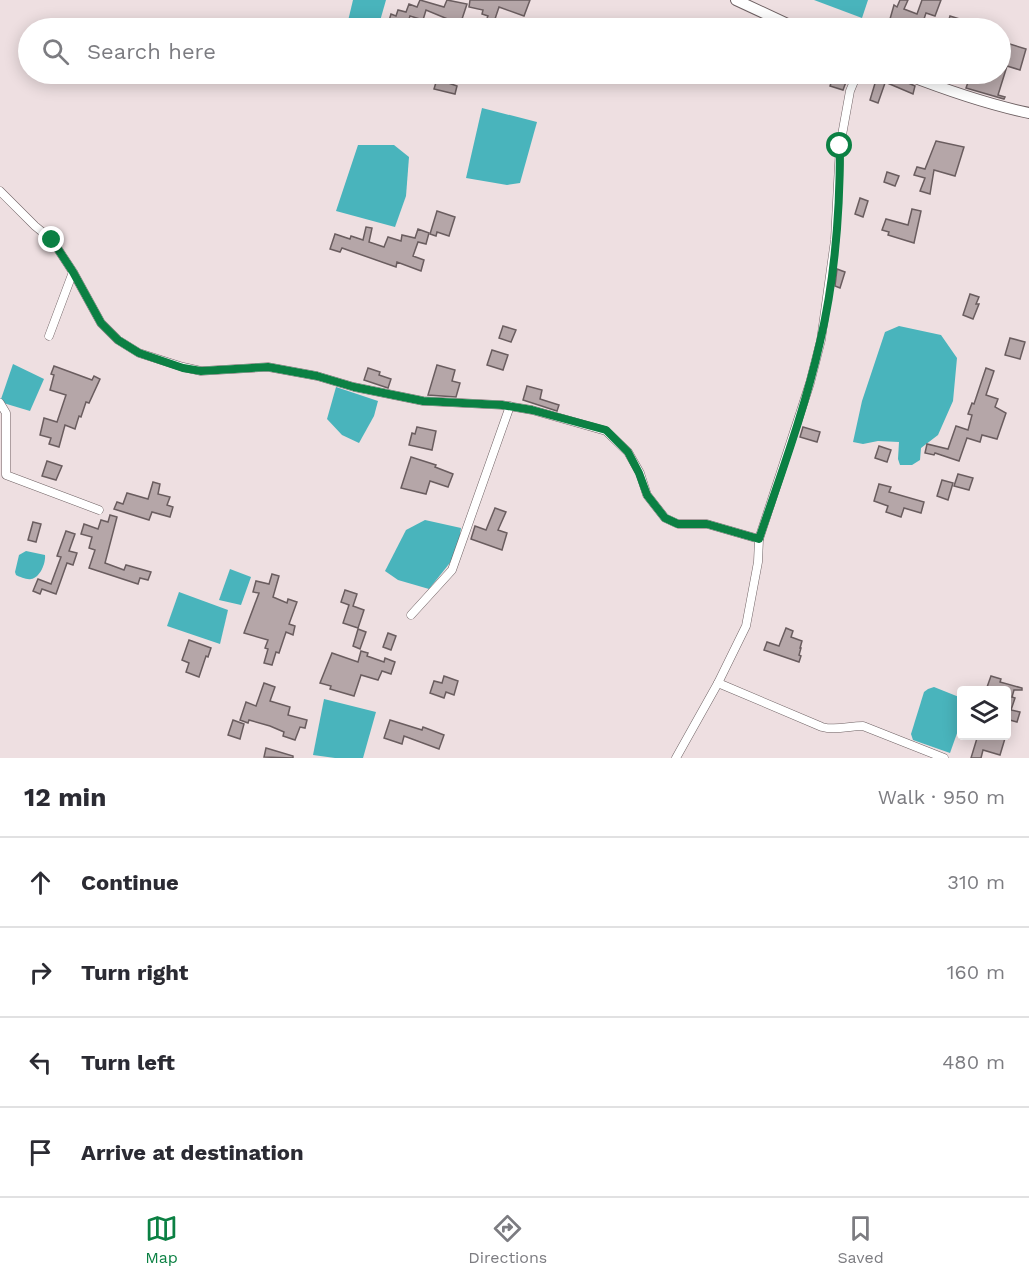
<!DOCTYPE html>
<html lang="en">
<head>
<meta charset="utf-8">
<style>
	body { margin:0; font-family:"Work Sans",sans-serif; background:#f2f2f3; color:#2b2b33 }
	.controls { position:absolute; right:18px; bottom:18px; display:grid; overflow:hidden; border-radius:6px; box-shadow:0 3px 15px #0003 }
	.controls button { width:54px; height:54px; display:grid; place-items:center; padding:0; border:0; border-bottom:2px solid #e1e1e2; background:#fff; color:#2b2b33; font:30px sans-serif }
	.stop { position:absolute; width:18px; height:18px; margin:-14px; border:4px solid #0b8043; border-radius:50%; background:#fff }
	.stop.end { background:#0b8043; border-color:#fff; box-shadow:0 2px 6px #0008 }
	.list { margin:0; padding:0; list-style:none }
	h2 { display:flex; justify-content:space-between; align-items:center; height:78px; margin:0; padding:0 24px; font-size:26px }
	h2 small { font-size:20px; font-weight:400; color:#7c7c81 }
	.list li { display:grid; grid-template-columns:39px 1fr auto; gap:18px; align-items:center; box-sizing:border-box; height:90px; padding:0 24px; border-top:2px solid #e1e1e2 }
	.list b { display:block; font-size:22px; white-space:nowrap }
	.list em { font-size:20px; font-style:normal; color:#7c7c81 }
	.icon { flex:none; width:33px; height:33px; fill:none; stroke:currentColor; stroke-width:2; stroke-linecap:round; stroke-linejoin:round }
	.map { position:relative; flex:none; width:1029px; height:758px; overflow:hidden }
	.search { position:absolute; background:#fff; box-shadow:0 3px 15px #0003; left:18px; right:18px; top:18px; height:66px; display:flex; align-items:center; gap:15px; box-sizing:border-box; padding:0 21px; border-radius:33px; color:#7c7c81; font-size:22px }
	.sheet { height:438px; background:#fff }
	nav { display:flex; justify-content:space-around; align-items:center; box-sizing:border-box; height:84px; border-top:2px solid #e1e1e2; background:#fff; font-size:16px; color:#7c7c81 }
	nav a { display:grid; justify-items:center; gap:3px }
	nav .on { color:#0b8043 }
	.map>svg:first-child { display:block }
</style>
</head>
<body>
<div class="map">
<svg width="1029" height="758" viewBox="0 0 1029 758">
	<rect width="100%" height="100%" fill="#eedfe1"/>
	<g fill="#49b4bc">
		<polygon points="353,0 386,0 378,28 348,21"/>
		<polygon points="814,0 868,0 862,18"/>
		<polygon points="482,108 537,122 520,183 507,185 466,178"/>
		<polygon points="358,145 394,145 409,157 406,196 395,227 336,211"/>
		<polygon points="899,326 941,335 957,358 953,401 938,435 921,448 920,460 912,465 900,465 898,459 899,442 878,441 863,444 853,442 862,401 885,332"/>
		<polygon points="13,364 44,379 30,411 0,402"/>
		<polygon points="336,387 378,401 374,416 359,443 342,435 327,419"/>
		<polygon points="425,520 461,528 457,554 429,589 398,580 385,571 406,530"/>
		<path d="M26,551L45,555C46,563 40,578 31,579C27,580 20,577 16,575L15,572L19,555Z"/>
		<polygon points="230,569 251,577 241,605 219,600"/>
		<polygon points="179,592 228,610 220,644 167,626"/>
		<polygon points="934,687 959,697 961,699 961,722 950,753 913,740 911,734 924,692 928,689"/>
		<polygon points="324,699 376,712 363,758 335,758 313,755"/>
	</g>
	<g fill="#b5a6a8" stroke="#6a5d5f" stroke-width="1.5">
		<polygon points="420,0 444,7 447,0 467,4 459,28 448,28 450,20 426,10 423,20 410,16 408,22 399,20 396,27 388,24 391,14 396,16 398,10 406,12 409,4 417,7"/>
		<polygon points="470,0 530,0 524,16 499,7 492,28 483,28 488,16 482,14 483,10 469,7"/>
		<polygon points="900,0 908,0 904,9 917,14 922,0 941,0 935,16 926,13 921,28 890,19 894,5 897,7"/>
		<polygon points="950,16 966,21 963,28 947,26"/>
		<polygon points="1000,41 1026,49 1020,70 1007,66 998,95 1005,97 1004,99 966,88 971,74 1000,74"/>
		<polygon points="834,74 849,74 843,90 830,86"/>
		<polygon points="888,74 915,86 913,94 885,82"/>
		<polygon points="437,79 457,86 455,94 434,89"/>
		<polygon points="876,80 885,83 878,103 870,100"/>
		<polygon points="936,141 964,147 955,176 934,170 930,194 920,191 925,178 914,175 917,167 925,169"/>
		<polygon points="887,172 899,176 895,186 884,182"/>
		<polygon points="860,198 868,201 863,217 855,214"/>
		<polygon points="912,209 921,211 914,243 888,235 889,232 882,230 886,219 908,225"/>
		<polygon points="437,211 455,217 449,236 437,232 436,236 430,234"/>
		<polygon points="366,227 372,228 369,242 384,247 388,237 401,241 402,235 415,238 418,229 429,233 426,244 418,242 413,256 424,260 421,271 397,262 396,267 342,248 340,252 330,249 335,234 350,239 351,236 363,240"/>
		<polygon points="837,269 845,272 840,288 835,286"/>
		<polygon points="970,294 979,297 976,304 979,304 973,319 963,315"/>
		<polygon points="503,326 516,330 511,342 499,338"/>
		<polygon points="1010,338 1025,342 1020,359 1005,355"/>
		<polygon points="492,350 508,355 503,370 487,365"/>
		<polygon points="437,365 455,370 452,381 460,383 456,397 428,395"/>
		<polygon points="54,366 92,380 94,376 100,379 89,403 86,402 81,417 79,416 75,429 65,425 59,447 49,444 51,438 40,435 44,418 57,422 66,395 50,390 54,375 51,374"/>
		<polygon points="368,368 380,372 379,375 391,379 388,388 364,380"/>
		<polygon points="986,368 994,371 986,395 998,399 995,407 1006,413 997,439 982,435 980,442 967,438 959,461 935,453 934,455 925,453 927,444 948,449 956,426 968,430 972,415 968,414 972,403 974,404"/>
		<polygon points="527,386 542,390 540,399 559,405 557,411 523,400"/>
		<polygon points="417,427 436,431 432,450 409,445 412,433 415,434"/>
		<polygon points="803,427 820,432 817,442 800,437"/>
		<polygon points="879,446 891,450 887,462 875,458"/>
		<polygon points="411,457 436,465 435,467 453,474 448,487 430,481 426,494 401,488"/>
		<polygon points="47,461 62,466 56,480 42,476"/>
		<polygon points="958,474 973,478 969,490 954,486"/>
		<polygon points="942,480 953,483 948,500 937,496"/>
		<polygon points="153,482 160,484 158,494 170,497 167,505 173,507 170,517 152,512 149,520 114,509 117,502 123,504 127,493 148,499"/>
		<polygon points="879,484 891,487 889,492 924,502 921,513 904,508 901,517 886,512 888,506 874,501"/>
		<polygon points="495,508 506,512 498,530 507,533 502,550 471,539 475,526 486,530"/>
		<polygon points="110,515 117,517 105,563 124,570 126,565 151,572 148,580 140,578 138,584 89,568 95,550 89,548 92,537 81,534 84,524 98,529 101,520 108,522"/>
		<polygon points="33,522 41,524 36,542 28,540"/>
		<polygon points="66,531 75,534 69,551 77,553 73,565 67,563 56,594 42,589 40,594 33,591 38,579 51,584 61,557 57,556"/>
		<polygon points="272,574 279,576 273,597 287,603 288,599 297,602 289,624 295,626 293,635 286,632 279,653 276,652 272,665 264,663 268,649 265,648 268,640 244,633 259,593 253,592 256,581 269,584"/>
		<polygon points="345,590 357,594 353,606 364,610 358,628 343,623 349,605 341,602"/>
		<polygon points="786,628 793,631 791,637 802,641 800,648 801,648 799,655 801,656 799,662 764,650 767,642 779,646"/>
		<polygon points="358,629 366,632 360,649 353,646"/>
		<polygon points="388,633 396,636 391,650 383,647"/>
		<polygon points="189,640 211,648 208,657 206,656 199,677 186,672 189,663 182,660"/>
		<polygon points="361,651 368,653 367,656 384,662 385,658 395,662 391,674 382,671 378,680 361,675 354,696 330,689 331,686 320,683 332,653 358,662"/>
		<polygon points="444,676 458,681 454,695 446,692 444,698 430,693 434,681 442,683"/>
		<polygon points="991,676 1001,679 1000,682 1022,688 1022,690 1014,690 1012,697 1015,698 1011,710 1020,712 1017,722 1006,719 1006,690 986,690"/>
		<polygon points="264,683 275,687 270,701 290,707 288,715 307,720 305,728 300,727 295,740 283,736 284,732 270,726 249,720 248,723 240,720 246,702 256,706"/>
		<polygon points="233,720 244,724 240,739 228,735"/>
		<polygon points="390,720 422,730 423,727 444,735 439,749 404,736 402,744 384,738"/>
		<polygon points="978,735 1006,735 1000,755 983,750 981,758 971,758"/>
		<polygon points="266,748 293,756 293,758 264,757"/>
	</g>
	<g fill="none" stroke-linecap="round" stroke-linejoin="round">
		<defs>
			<g id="minor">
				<polyline points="0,191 35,226 52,240 73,272 101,323 118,340 139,353 183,367 201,371 268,367 317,376 354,387 423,401 502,405 532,410 606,431 628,452 640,473 647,495 665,518 678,524 707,524 759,539 758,562 746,626 718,683 676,758"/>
				<polyline points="49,336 73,272"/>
				<polyline points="0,403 6,413 6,475 99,510"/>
				<polyline points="759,539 810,383 821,340 835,240 840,146 850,91 857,74"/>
				<polyline points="411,615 452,570 510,406"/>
				<path d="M718,683L822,727C836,731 848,726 863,726L944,758"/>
			</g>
			<g id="secondary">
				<polyline points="736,0 796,28"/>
				<path d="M905,74C946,90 986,104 1029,113"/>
			</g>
		</defs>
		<use href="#minor" stroke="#6e6163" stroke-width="9"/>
		<use href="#secondary" stroke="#6e6163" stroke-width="12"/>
		<use href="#minor" stroke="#fff" stroke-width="8"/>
		<use href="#secondary" stroke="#fff" stroke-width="10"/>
	</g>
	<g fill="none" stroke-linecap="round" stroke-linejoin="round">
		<path stroke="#0b8043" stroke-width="8" d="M52,240L73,272L101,323L118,340L139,353L183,368L201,371L268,367L317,376L354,387L423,401L502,405L532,410L606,430L628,452L639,473L647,495L665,518L678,524H707L759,539C781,474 805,409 820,342C835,279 840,210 840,146"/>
	</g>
</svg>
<div class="controls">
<button><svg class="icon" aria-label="layers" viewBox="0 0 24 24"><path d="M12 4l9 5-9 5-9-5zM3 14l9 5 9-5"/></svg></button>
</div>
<div class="stop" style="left:840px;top:146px"></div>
<div class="stop end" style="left:52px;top:240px"></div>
<div class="search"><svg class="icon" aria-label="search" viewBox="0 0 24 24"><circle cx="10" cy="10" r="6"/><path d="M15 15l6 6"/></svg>Search here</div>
</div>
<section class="sheet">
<h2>12 min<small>Walk · 950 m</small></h2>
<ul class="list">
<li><svg class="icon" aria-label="ahead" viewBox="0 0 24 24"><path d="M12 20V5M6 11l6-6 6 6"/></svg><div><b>Continue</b></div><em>310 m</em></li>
<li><svg class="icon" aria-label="right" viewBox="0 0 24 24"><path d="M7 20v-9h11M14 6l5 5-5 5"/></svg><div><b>Turn right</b></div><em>160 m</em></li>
<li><svg class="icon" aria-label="left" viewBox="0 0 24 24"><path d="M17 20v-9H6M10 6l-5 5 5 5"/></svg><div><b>Turn left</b></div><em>480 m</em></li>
<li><svg class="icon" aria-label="arrive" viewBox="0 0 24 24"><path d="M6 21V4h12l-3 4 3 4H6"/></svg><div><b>Arrive at destination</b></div></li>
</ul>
</section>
<nav>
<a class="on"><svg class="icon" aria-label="map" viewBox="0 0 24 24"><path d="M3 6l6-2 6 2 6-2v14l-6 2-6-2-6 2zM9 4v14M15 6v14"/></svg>Map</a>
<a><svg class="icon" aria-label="directions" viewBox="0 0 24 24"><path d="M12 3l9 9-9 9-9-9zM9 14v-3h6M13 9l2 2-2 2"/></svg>Directions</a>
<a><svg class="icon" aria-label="saved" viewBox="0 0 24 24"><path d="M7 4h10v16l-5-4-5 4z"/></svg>Saved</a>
</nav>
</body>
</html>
